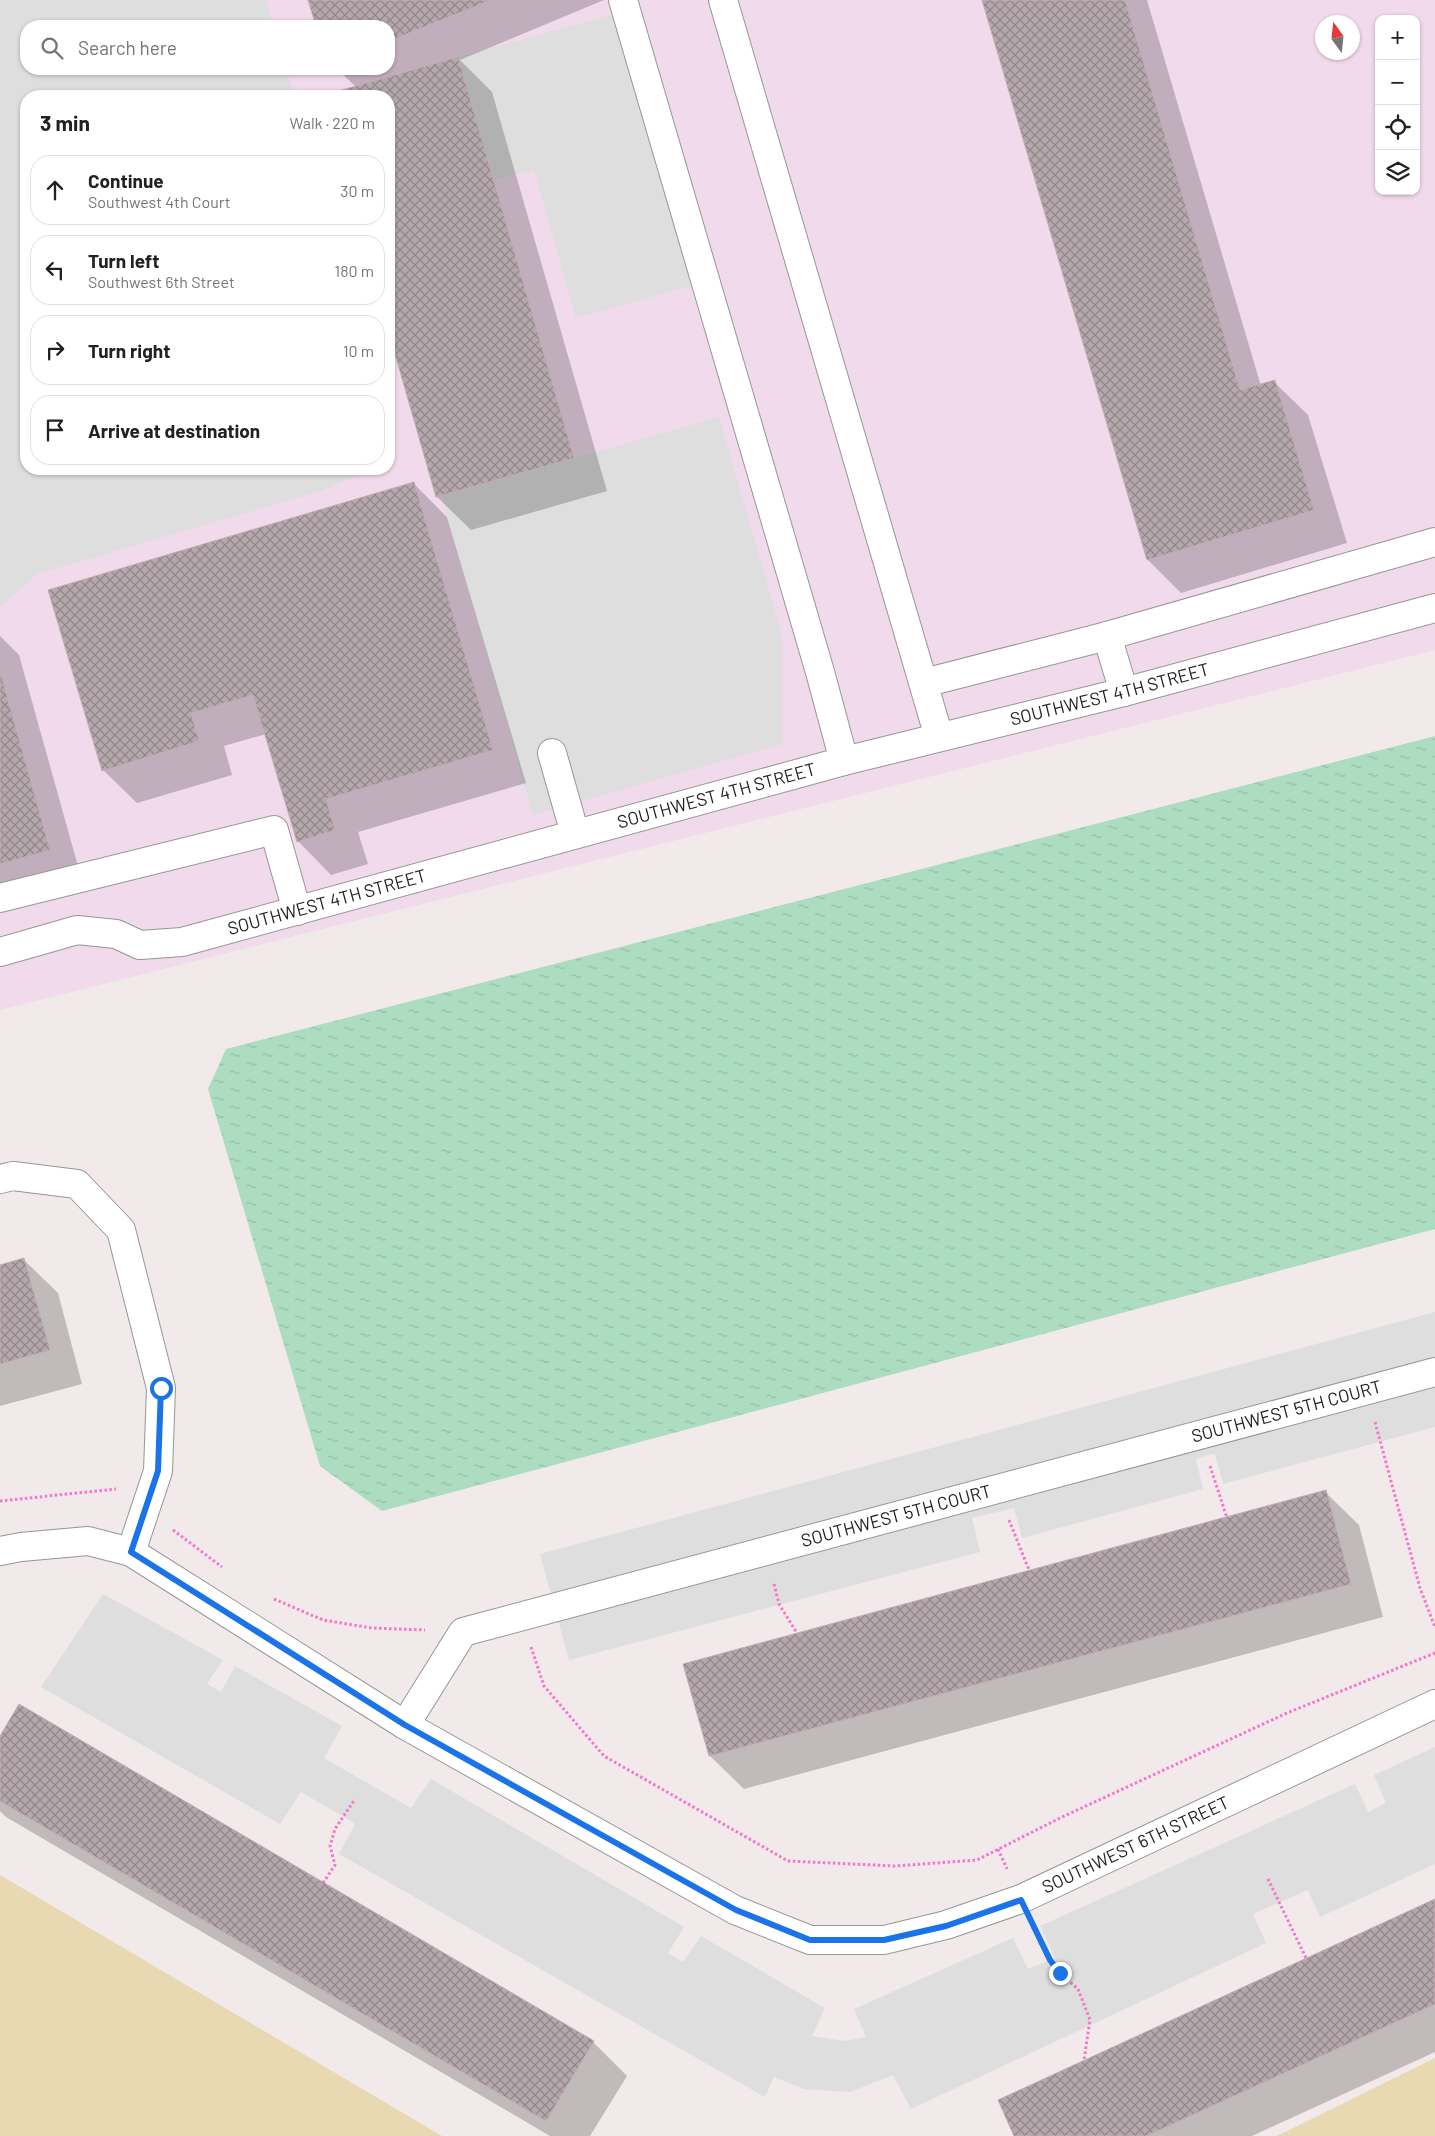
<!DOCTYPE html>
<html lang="en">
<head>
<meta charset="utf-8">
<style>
	body { margin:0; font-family:Barlow,sans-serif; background:#f2f2f2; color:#202124 }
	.controls { position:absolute; right:15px; top:15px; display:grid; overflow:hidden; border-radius:10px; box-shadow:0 1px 4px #0004 }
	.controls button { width:45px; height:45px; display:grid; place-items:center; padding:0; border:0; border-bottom:1px solid #e0e0e0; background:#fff; color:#202124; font:25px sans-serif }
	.compass { position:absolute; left:1315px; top:15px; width:45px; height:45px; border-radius:50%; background:#fff; box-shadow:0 1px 4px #0004; rotate:345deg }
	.stop { position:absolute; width:15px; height:15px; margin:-11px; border:4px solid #1a73e8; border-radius:50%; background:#fff }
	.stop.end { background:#1a73e8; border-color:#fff; box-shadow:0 1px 5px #0008 }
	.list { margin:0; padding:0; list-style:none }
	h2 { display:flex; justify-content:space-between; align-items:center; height:65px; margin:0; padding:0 20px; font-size:21px }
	h2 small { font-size:16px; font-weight:400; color:#757577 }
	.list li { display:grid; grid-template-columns:32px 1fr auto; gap:15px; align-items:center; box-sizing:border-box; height:70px; margin:0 10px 10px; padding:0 10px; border:1px solid #e0e0e0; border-radius:20px }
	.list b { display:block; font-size:19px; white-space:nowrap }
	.list p { margin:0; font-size:16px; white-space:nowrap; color:#757577 }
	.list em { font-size:16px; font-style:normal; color:#757577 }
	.icon { flex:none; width:28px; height:28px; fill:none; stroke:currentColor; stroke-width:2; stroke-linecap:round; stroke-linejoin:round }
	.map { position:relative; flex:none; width:1435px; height:2136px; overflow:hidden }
	.search { position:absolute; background:#fff; box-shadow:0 1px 4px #0004; left:20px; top:20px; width:375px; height:55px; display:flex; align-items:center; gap:12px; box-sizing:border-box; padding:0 18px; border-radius:20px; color:#757577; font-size:19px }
	.panel { position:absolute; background:#fff; box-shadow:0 1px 4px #0004; left:20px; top:90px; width:375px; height:385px; border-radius:20px }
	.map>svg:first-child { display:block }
</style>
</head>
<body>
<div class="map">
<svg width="1435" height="2136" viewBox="0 0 1435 2136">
	<defs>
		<pattern id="water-ripples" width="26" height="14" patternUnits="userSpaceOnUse" patternTransform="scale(1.25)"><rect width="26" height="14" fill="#acddc1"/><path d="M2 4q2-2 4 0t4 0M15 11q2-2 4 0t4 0" fill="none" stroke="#94bda6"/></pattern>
		<pattern id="building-cross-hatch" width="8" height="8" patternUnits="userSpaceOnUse" patternTransform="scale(1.25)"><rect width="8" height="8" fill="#b4a8ac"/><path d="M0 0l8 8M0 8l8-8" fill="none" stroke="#92888c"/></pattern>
	</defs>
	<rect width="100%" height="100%" fill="#f1e9ea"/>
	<path fill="#f1daeb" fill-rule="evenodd" d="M0,0H1435V650L0,1010ZM1379,19H1416V191H1379ZM1322,22H1352V52H1322ZM26,26H389V69H26ZM26,96H389V469H26Z"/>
	<g fill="#e8d9b2">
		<polygon points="0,1875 442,2136 0,2136"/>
		<polygon points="1435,2058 1435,2136 1277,2136"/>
	</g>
	<g fill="#dedede">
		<polygon points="0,0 266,0 274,26 26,26 26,69 286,69 294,96 26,96 26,469 363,469 356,476 324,490 37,574 0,607"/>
		<polygon points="622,12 698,284 576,318 534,170 494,180 458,57"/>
		<polygon points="719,417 782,636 782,744 533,815 442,496"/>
		<polygon points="1435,1312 1435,1427 1223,1484 1215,1454 1207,1455 1196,1459 1203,1489 1022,1538 1014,1508 972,1518 980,1552 569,1660 540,1554"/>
		<polygon points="103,1594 223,1660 207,1684 221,1692 235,1666 342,1726 324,1758 411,1808 431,1779 684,1927 668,1953 683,1962 701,1936 825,2008 812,2036 844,2041 866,2037 854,2009 1013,1938 1028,1969 1050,1960 1055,1957 1040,1926 1355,1784 1368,1812 1386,1803 1374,1775 1435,1747 1435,1864 1320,1917 1308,1890 1253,1914 1266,1943 911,2109 893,2075 850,2092 804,2089 774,2077 765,2097 339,1854 355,1824 344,1817 301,1792 280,1824 41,1687"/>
	</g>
	<polygon fill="url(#water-ripples)" points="1435,736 1435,1229 382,1511 320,1466 208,1089 226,1049"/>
	<g fill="#0003">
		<polygon points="310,0 604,0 460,60 492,92 607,491 471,530 437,497 389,329 389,96 325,96 356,87 337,69 389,69 389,26 317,26"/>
		<polygon points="983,0 1147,0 1261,386 1274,382 1308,415 1347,543 1181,593 1148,560"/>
		<polygon points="413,483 447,517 526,783 358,832 368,864 331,875 298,841 266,734 224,746 232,775 137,803 103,770"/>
		<polygon points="0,636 19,655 83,884 0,907"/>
		<polygon points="24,1260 58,1293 82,1384 0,1406 0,1266"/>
		<polygon points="1325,1492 1359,1525 1383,1617 744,1789 710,1756"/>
		<polygon points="0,1738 593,2042 627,2076 590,2136 550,2136 6,1817 0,1811"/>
		<polygon points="1435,1901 1435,2052 1252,2136 1015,2136"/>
	</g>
	<g fill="url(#building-cross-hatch)" stroke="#c3acb4">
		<polygon points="308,0 491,0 389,41 389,26 316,26"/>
		<polygon points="982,0 1125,0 1240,390 1275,380 1314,510 1147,560"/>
		<polygon points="458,57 574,458 436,497 389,333 389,96 321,96"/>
		<polygon points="414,482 493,750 326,799 335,830 297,842 253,695 191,713 199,741 102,771 48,590"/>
		<polygon points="0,671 50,850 0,864"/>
		<polygon points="24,1258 50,1350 0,1364 0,1265"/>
		<polygon points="1326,1490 1351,1584 709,1756 683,1664"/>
		<polygon points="19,1704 594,2041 546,2121 0,1801 0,1736"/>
		<polygon points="1435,1899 1435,2004 1146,2136 1014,2136 998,2100"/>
	</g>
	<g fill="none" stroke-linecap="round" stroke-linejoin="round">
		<defs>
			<g id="minor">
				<polyline points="623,0 820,672 844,761"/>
				<polyline points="723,0 939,737"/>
				<polyline points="1107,636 1124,692"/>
				<polyline points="924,683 1107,636 1435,542"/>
				<polyline points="552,753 575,834"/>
				<polyline points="0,898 274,830 297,911"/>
				<path id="s1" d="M0,952L77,930L116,934L140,945L182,942L844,761L1124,692L1435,608"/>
				<polyline points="0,1179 13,1176 77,1184 121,1230 161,1388 158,1471 131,1552"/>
				<path id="s2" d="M0,1551L21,1547L88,1541L131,1552L405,1725L735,1910L810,1940H884L946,1925L1021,1899L1435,1704"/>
				<path id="s3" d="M405,1725L463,1632L1435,1372"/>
			</g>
		</defs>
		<use href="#minor" stroke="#969696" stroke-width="30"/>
		<g stroke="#f477cd" stroke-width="3" stroke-dasharray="2.5 2.5" stroke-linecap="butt">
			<polyline points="1375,1422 1420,1588 1435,1627"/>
			<polyline points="1210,1466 1227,1518"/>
			<polyline points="0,1501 116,1489"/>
			<polyline points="1009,1520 1029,1570"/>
			<polyline points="173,1530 222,1567"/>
			<polyline points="774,1584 779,1604 797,1633"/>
			<polyline points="274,1599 323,1620 372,1628 425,1630"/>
			<polyline points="531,1647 544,1686 604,1756 788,1861 895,1866 977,1860 1060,1818 1287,1713 1435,1653"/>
			<polyline points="998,1849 1007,1869"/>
			<polyline points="1268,1879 1306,1958"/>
			<polyline points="323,1883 335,1865 330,1846 335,1829 355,1799"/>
			<polyline points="1035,1929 1050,1960 1060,1973 1078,1989 1090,2020 1084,2060"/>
		</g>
		<use href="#minor" stroke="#fff" stroke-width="28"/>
	</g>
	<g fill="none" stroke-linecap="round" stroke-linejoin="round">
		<polyline stroke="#1a73e8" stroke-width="6" points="161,1388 158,1471 131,1552 405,1725 736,1910 810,1940 884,1940 946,1926 1021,1900 1050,1960 1060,1973"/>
	</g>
	<g text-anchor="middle" stroke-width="5" stroke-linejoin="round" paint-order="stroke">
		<g font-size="18" fill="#222" stroke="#fff">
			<text dy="6" stroke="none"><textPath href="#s1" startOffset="1148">SOUTHWEST 4TH STREET</textPath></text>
			<text dy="6" stroke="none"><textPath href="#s1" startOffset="742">SOUTHWEST 4TH STREET</textPath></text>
			<text dy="6" stroke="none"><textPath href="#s1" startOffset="338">SOUTHWEST 4TH STREET</textPath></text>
			<text dy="6" stroke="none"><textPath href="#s3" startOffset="962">SOUTHWEST 5TH COURT</textPath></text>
			<text dy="6" stroke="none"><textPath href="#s3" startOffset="558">SOUTHWEST 5TH COURT</textPath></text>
			<text dy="6" stroke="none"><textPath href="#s2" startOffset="1260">SOUTHWEST 6TH STREET</textPath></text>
		</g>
	</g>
</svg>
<div class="controls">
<button>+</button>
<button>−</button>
<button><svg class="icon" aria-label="locate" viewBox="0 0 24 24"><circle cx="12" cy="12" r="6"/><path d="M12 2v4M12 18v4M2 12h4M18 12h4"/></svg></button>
<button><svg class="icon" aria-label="layers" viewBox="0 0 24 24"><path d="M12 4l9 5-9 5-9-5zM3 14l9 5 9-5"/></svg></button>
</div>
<svg class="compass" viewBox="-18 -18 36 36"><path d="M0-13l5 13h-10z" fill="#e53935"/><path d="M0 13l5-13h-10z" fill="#757577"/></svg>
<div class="stop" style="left:161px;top:1388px"></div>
<div class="stop end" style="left:1060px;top:1973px"></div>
<div class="search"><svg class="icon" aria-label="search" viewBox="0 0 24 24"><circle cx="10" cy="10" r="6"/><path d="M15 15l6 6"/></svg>Search here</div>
<section class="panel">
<h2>3 min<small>Walk · 220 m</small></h2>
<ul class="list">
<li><svg class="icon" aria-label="ahead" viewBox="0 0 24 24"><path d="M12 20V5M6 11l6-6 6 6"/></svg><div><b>Continue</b><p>Southwest 4th Court</p></div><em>30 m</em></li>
<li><svg class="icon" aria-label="left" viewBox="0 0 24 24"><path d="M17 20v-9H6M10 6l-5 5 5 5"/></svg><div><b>Turn left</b><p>Southwest 6th Street</p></div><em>180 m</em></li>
<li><svg class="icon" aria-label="right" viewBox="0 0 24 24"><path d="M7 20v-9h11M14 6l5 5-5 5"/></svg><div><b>Turn right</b></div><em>10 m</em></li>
<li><svg class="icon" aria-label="arrive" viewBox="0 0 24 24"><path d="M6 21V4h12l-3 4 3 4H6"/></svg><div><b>Arrive at destination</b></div></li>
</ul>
</section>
</div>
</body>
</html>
